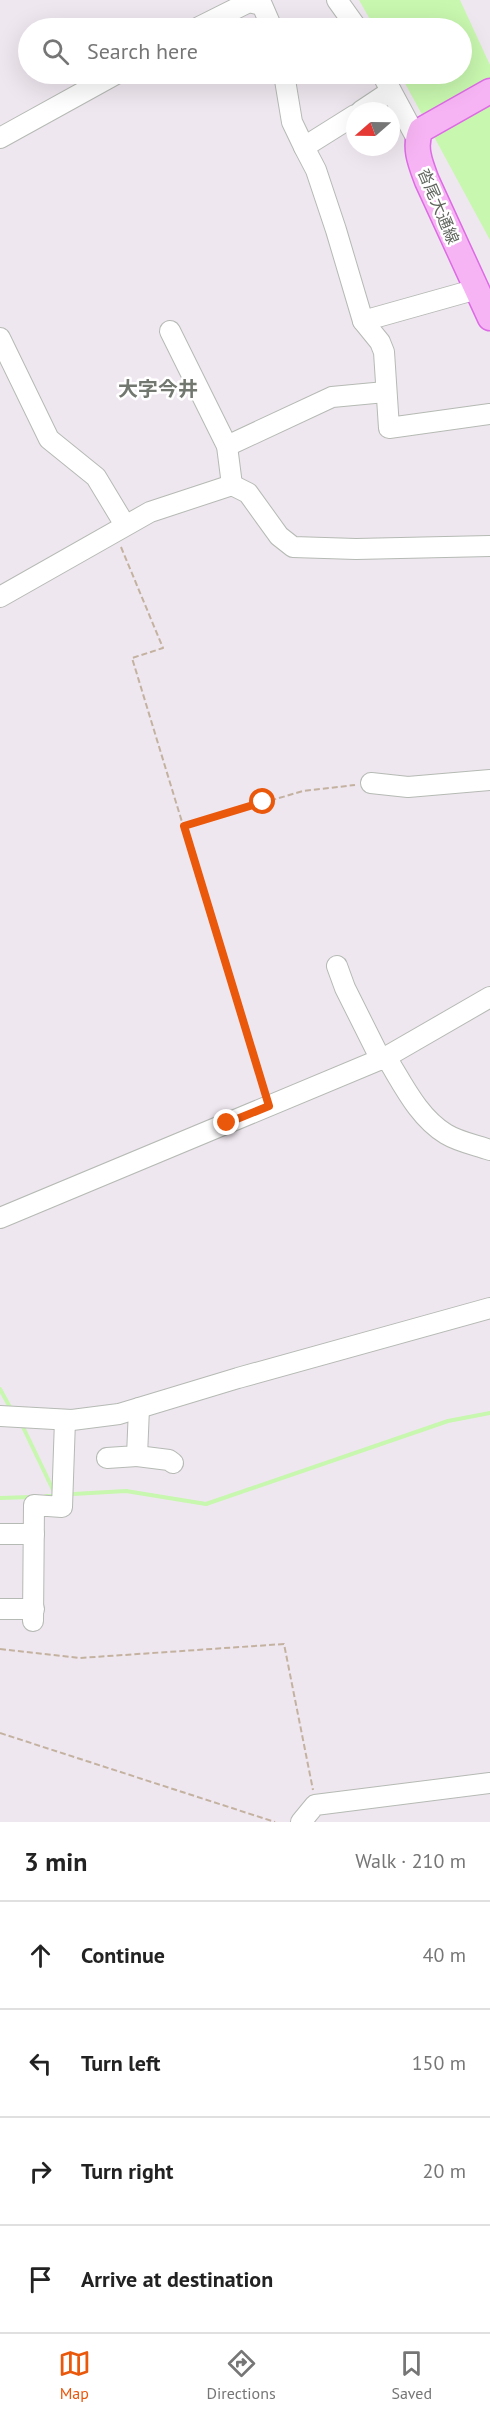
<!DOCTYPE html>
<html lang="en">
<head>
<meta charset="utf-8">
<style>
	body { margin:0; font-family:"PT Sans","Noto Sans JP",sans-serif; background:#f6f6f6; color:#222 }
	.compass { position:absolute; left:346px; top:102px; width:54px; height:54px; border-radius:50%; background:#fff; box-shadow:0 6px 24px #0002; rotate:250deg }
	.stop { position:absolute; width:18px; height:18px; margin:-14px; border:4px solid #ea580c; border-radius:50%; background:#fff }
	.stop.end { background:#ea580c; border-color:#fff; box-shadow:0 2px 6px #0008 }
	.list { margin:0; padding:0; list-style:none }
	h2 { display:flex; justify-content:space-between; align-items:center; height:78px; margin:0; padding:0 24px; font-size:26px }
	h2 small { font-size:20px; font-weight:400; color:#767676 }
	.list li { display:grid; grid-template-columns:39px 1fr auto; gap:18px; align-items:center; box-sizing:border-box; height:108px; padding:0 24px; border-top:2px solid #e0e0e0 }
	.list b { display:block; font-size:22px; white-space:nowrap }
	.list em { font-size:20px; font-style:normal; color:#767676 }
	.icon { flex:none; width:33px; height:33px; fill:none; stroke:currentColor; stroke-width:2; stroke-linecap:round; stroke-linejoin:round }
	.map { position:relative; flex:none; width:490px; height:1822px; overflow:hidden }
	.search { position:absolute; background:#fff; box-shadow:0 6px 24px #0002; left:18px; right:18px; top:18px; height:66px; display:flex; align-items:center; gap:15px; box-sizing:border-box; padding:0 21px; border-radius:33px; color:#767676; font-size:22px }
	.sheet { height:510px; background:#fff }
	nav { display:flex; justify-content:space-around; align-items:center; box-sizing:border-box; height:84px; border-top:2px solid #e0e0e0; background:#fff; font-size:16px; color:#767676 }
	nav a { display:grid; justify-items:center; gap:3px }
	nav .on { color:#ea580c }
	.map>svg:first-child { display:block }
</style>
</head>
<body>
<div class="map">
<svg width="490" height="1822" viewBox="0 0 490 1822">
	<rect width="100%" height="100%" fill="#efe7ef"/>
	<polygon fill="#c8f7af" points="359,0 460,0 490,65 490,240 400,74 462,74 462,28 375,28"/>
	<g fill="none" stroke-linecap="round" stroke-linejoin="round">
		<g stroke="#c8f7af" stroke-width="4">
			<polyline points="0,1389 11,1409"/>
			<polyline points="22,1425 56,1496 46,1496"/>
			<polyline points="73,1494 126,1491 206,1504 448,1421 490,1413"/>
			<polyline points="0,1498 32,1497"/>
		</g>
		<defs>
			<g id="minor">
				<polyline points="337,0 357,28"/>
				<polyline points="197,28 249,2 262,5 272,28"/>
				<polyline points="284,74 292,122 304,147"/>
				<polyline points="382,74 417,139"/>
				<polyline points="361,111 391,91"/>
				<polyline points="355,115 304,147 316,170 336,230 363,321 380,342 384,352 389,428 490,414"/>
				<polyline points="0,138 116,74"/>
				<polyline points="363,321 477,289"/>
				<polyline points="170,331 227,446 232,485"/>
				<polyline points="0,338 49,439 96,477 125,525"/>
				<polyline points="227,446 332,397 385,392"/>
				<polyline points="0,597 150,512 232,485 248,493 279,536 293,547 356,549 490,546"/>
				<polyline points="371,783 408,787 490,780"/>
				<polyline points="337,966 345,988 381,1060"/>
				<path d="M386,1057C403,1084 418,1117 446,1134C459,1142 476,1145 490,1150"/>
				<polyline points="0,1218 386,1057 490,997"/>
				<polyline points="0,1416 72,1420 119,1414 238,1378 490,1308"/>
				<polyline points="137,1456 169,1460 173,1463"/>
				<polyline points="107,1458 137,1456 139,1408"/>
				<polyline points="1,1534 34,1534"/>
				<polyline points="1,1609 34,1609"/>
				<polyline points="33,1621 34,1505 62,1507 65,1420"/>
				<polyline points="301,1822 315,1805 490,1783"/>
			</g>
			<path id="major" d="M490,91L421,130C413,147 421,165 427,181L490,318"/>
		</defs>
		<use href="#minor" stroke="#b5bab4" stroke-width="22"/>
		<use href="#major" stroke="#dc6be4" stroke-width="27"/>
		<g stroke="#c4b2a0" stroke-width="2" stroke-dasharray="6 3" stroke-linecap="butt">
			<polyline points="121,547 163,648 132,658 264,1091"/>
			<polyline points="184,826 303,791 355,785"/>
			<polyline points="0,1649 80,1658 284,1644 313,1790"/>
			<polyline points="0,1733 275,1822"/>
		</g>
		<use href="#minor" stroke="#fff" stroke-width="20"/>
		<use href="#major" stroke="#f7b4f4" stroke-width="24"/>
	</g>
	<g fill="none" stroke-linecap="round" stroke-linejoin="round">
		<polyline stroke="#ea580c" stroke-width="8" points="227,1123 269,1106 184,826 263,802"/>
	</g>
	<g text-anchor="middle" stroke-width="5" stroke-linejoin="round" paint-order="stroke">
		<g font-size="16" fill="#60665e" stroke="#fff">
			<text transform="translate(439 206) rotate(67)" y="6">沓尾大通線</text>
		</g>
		<g font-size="20" font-weight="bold" fill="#72786f" stroke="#fff">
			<text x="158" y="396">大字今井</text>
		</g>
	</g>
</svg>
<svg class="compass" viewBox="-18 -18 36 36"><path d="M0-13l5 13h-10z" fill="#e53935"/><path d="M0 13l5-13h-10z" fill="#767676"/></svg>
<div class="stop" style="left:263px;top:802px"></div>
<div class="stop end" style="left:227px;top:1123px"></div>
<div class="search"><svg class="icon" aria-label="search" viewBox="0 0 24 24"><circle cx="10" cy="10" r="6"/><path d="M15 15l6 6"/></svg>Search here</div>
</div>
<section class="sheet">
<h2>3 min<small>Walk · 210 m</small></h2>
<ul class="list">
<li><svg class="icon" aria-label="ahead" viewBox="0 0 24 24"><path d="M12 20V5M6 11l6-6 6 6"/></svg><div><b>Continue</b></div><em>40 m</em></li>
<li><svg class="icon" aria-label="left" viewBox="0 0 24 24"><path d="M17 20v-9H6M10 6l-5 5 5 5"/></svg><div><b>Turn left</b></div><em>150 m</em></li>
<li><svg class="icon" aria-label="right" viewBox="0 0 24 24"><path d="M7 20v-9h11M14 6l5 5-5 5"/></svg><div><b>Turn right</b></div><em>20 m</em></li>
<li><svg class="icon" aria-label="arrive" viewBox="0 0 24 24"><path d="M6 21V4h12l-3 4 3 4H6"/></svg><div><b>Arrive at destination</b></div></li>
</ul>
</section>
<nav>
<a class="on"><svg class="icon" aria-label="map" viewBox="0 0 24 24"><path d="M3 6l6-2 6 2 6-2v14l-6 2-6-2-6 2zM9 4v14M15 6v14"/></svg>Map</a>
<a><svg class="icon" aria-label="directions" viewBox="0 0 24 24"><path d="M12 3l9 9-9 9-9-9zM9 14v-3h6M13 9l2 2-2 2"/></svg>Directions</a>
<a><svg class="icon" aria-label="saved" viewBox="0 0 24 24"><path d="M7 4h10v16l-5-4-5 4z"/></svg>Saved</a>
</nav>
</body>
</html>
